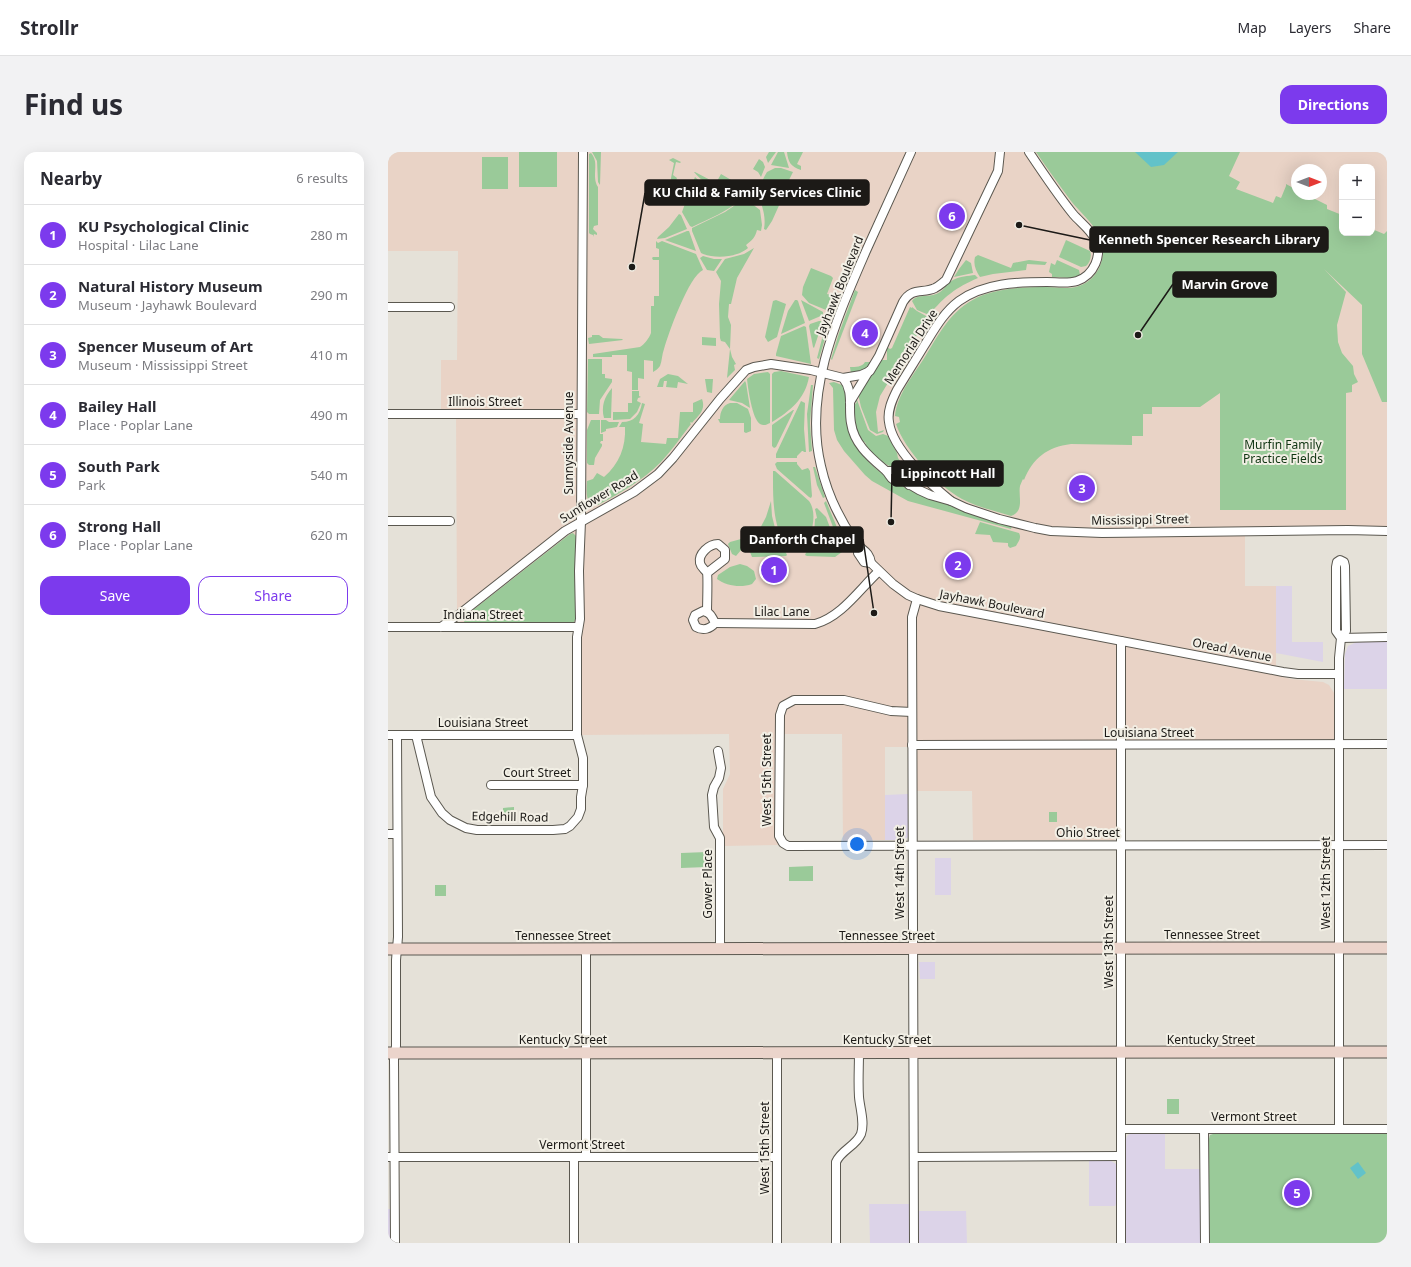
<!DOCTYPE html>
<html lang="en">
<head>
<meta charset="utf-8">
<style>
	body { margin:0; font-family:"Noto Sans",sans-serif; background:#f2f2f3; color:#2b2b33 }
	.controls { position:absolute; right:12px; top:12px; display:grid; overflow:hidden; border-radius:8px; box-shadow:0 4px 16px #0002 }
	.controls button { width:36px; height:36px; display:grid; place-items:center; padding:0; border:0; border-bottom:1px solid #e1e1e2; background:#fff; color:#2b2b33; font:20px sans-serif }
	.compass { position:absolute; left:903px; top:12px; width:36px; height:36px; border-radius:50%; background:#fff; box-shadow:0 4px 16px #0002; rotate:90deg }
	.you { position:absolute; left:469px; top:692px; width:14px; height:14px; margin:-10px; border:3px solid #fff; border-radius:50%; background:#1a73e8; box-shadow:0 0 0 6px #1a73e833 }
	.badge { display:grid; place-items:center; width:26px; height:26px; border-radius:50%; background:#7c3aed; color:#fff; font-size:13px; font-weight:700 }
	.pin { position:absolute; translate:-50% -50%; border:2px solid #fff; box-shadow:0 1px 4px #0006 }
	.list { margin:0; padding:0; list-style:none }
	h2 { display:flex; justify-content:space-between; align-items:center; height:52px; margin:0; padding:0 16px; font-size:17px }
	h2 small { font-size:13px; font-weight:400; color:#7c7c81 }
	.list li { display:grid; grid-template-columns:26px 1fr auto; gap:12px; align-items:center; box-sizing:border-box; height:60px; padding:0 16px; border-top:1px solid #e1e1e2 }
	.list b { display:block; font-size:15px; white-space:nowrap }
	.list p { margin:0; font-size:13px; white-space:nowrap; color:#7c7c81 }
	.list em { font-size:13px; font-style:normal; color:#7c7c81 }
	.actions { display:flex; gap:8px; padding:12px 16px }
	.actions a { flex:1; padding:9px 0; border:1px solid #7c3aed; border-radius:12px; text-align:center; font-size:14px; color:#7c3aed }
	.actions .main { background:#7c3aed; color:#fff }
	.map { position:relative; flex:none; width:999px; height:1091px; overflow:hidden; border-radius:12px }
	header { display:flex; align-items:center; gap:24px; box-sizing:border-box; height:56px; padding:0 20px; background:#fff; border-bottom:1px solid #e1e1e2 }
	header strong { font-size:19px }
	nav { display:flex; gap:22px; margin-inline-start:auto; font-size:14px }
	.intro { display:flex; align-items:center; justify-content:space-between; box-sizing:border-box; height:96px; padding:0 24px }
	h1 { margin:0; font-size:28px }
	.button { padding:10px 18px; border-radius:12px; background:#7c3aed; color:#fff; font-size:14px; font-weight:700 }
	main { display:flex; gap:24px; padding:0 24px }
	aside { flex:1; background:#fff; border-radius:12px; box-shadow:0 4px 16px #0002 }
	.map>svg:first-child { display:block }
</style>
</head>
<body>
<header>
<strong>Strollr</strong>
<nav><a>Map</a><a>Layers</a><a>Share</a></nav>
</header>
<div class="intro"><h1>Find us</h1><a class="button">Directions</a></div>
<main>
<aside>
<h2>Nearby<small>6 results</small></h2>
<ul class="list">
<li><span class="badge">1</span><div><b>KU Psychological Clinic</b><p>Hospital · Lilac Lane</p></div><em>280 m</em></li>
<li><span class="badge">2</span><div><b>Natural History Museum</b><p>Museum · Jayhawk Boulevard</p></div><em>290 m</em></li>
<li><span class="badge">3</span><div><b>Spencer Museum of Art</b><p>Museum · Mississippi Street</p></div><em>410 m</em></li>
<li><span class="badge">4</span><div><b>Bailey Hall</b><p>Place · Poplar Lane</p></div><em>490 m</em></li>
<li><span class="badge">5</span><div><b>South Park</b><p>Park</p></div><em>540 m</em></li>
<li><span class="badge">6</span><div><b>Strong Hall</b><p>Place · Poplar Lane</p></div><em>620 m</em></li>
</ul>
<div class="actions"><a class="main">Save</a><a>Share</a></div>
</aside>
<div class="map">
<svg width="999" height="1091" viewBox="0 0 999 1091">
	<rect width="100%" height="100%" fill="#e5e1d8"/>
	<g fill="#dcd3e8">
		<polygon points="888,434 904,434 904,490 935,490 935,510 888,501"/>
		<polygon points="999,489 999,537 956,537 957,502 960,494 969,490"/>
		<polygon points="520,642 520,685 517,687 511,688 497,688 497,643"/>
		<rect x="547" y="706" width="16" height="37"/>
		<polygon points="531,810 547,810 547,827 532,827"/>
		<polygon points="743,981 777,981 777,1017 813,1017 813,1091 738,1091 738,988 739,984"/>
		<polygon points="701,1009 723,1009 728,1012 728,1052 727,1054 701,1054"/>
		<polygon points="481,1052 522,1052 522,1091 482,1091"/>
		<rect x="0" y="1057" width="3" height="34"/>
		<polygon points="529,1059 578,1059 579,1091 529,1091"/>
	</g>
	<path fill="#e9d3c6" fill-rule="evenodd" d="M0,0H999V376L857,377V434H888V523L903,527L935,530L941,533L946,541V589L941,591L826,588L729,589V684L726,688H585L584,639H529L528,595H497V688L455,689L454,582H389L388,679L391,693L335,694V637L342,622L341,582L192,583L188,474L73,472L69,458L68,257H53V208H69L70,99H0ZM954,15H984V81H954ZM909,18H933V42H909Z"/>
	<g fill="#9aca99">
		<rect x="131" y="0" width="38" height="35"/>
		<polygon points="204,0 213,0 212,33 210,30 209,9"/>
		<polygon points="381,0 388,0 380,11 378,5"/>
		<polygon points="390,0 396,0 401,16 383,13"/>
		<path d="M399,0H415L409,12L413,14V18C403,15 400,10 399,0Z"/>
		<path d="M648,0H852L841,24L852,30L848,37L885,51L888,44L893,46L898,34V32L909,38V42H917L939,53V57L954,63V81H984V77L996,82L999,79V250H994L974,202V153L936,117L958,140L949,173L950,190L954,201L965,214L966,222L970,230L964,233V240L958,241V358H832V241L812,255H764V262H755V284H744V293L683,292C659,295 645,306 636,328L635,327C634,329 633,331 632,334C630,344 637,359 623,364C607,359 589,355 574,347C550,334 516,297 508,272L512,270L511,265L507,264C509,242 527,221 538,203C554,177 565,155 595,143C614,136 638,135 658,135C668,135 679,137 688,135C710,129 721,105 711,84C705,71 692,60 683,49C671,33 659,16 648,0Z"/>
		<path d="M203,1C212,11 203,24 210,35V73L206,74L205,77L209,81V83L206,82L205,85V83L202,82L201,81V2Z"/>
		<rect x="94" y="5" width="26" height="32"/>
		<polygon points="285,6 293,10 292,11 288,10 285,23 289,26 281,47 278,48 276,47 278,41 282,41 283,26 286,11 281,8"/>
		<polygon points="371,7 375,10 377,15 373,25 370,20 365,17"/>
		<path d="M387,16H393L405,20L397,36L398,38L384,69L378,78L376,77C380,54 363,46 379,20Z"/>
		<path d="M306,20H307L328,31L333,22L345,29L343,34L351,39L352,37L355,39V41L352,42C331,37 322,38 306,20Z"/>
		<polygon points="307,25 322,38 311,41 299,46 303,36 310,39 312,33 305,30"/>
		<path d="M327,40L349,44L353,46C342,59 320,67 304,75L302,74L294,60L298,49L310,42Z"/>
		<path d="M356,47L359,48L372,58L374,73L373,79L369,78C367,86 364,88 358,93L360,96C349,106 325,107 313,101L304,79V76L337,60Z"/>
		<polygon points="291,62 293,63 299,77 277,86 269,87 270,85 281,75"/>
		<polygon points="299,79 301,79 308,99 277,88"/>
		<path d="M678,88L702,99C704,104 702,111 698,114L693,115L671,105Z"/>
		<path d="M268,89L270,91L274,89L308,102L315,118C301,124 281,180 276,197C274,202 274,209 272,214C270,217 267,219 265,220V209L256,208V227L250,226V238H244V220L239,219V203H224V205H205V202L252,195C257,192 261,186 263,181V154H266V144H271V108H265L264,106L265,105H271V97L268,96Z"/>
		<polygon points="366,96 349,126 343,152 341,152 340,165 343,173 342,197 337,190 333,189 332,186 331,152 333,129 328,120 337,107 356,102"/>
		<path d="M590,103L623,116L625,111L641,108L659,110L657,113L639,112L638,118L605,122L592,125C588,119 585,113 587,105Z"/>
		<polygon points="315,104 326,107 334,107 326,119 319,118 312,106"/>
		<polygon points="578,108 583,111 585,121 566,125 571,117"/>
		<polygon points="669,108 691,118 692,123 683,126 664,125 664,122 661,120 663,111 667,113"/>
		<polygon points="423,116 443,124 445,126 439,142 443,143 443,146 438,158 421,151 414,143 415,135"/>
		<path d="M587,123L590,126C567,136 557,144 541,163L529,158L524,149C529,142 537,145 545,143C557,140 557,132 565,128C572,124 580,124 587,123Z"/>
		<polygon points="467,138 470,140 444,208 443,207 451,181"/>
		<polygon points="388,148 398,152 389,185 380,190 377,185 385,149"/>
		<polygon points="407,148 409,148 410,149 417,171 393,182 400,159"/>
		<polygon points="413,148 435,160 435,163 421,169"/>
		<polygon points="522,155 524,156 524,155 529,159 540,165 492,244 488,260 490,280 496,278 495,280 489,282 482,278 473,255 470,242 494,204 494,208 499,208 499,195 502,197 504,196"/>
		<polygon points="431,169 433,169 434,172 426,196 425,195 421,174 422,172"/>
		<polygon points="416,174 418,175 423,212 388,204 388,202 393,184"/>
		<polygon points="436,182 438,183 431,207 429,206 435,183"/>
		<polygon points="204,183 211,183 215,186 234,187 235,188 201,192 200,186 204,185"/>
		<polygon points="314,185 328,186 328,194 314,193"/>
		<polygon points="342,197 344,205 348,212 346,213 347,218 339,226"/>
		<polygon points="200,207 214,207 214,222 217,222 217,226 224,227 224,230 212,248 211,262 201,262 199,260"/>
		<path d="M477,210H483C478,218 472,221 463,222L462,215C468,215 474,215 477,210Z"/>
		<path d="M393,219L421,225C417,247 402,259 384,270V222L386,220Z"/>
		<path d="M380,220L382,222V271C378,273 376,274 372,272C364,267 360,236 359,227L366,222Z"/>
		<polygon points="280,222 290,224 300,232 290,230 289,236 278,235 279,229 276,229 275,235 269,235 272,227"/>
		<polygon points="317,227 325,227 324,241 319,240"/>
		<polygon points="357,229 358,231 362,256 354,251 341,248"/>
		<path d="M446,230L454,233C464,247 454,270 465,289C486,325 520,339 558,352C580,360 602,367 624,374L623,377L520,349L484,329L477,323L456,299L449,288L446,278L445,236L441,231Z"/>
		<polygon points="423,233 425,233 422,271 424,299 421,300 419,262"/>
		<path d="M224,236L223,266H216C213,255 216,245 224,236Z"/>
		<polygon points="244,239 251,239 251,244 253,245 250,246 249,249 253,251 249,260 242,267 225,268 225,260 240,260 240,251 244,251"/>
		<path d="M468,245L480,278L488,284L495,282L500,284L509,301L510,306L513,310L516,308C520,312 526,316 521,322H516C502,314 485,307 477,292L478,291C466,287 467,263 467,252L469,250L467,249Z"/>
		<path d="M314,247C318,258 311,263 304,271L303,270L302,271L303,272C293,285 284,298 273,310C255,328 233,341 210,353C196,355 199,337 199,329L205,327L209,321L216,325C231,312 238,295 237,275H231L234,270C246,270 252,263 254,251L257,252L251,271L255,272L253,290L278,292L279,286H290L292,260H305V251Z"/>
		<polygon points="413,249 417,251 416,277 418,300 416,300 415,299 414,299 409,304 409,306 388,306 388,302"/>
		<path d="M342,251H349L360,257L363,266V279L358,281L356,280V271H332L330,267H332C332,260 335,253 342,251Z"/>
		<polygon points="405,258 406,258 388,295 386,296 384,294 384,273"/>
		<polygon points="203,268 212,268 212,282 215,282 215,289 213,289 212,291 214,292 214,294 207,306 206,313 201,313 199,311 199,278"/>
		<polygon points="213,268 218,268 221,270 231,270 229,275 218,277 218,279 213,281"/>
		<polygon points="389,310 409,310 409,312 414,318 420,316 422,319 424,344 423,346 421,345 389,317 387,312"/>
		<polygon points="425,315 427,315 437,345 435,346 429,333"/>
		<path d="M385,319H387L421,349C431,363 422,387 415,400L401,399C384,375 385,347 385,319Z"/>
		<polygon points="383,349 384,364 388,380 399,403 398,404 364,405 362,400 364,392 378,365"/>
		<polygon points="438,349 456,392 454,393 448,383 436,351"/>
		<polygon points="429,356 438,365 446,386 454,400 447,405 419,404 417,403 426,383 427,367 429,366 427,357"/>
		<path d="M592,370L631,381C634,386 630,390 628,394L622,396L620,394V391L605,390L602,383L587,382Z"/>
		<polygon points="185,381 188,384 188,466 186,470 182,471 78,472 75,468 76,465 182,382"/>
		<polygon points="365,382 359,391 348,404 344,402 340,392 342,390 353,387"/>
		<path d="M352,412L359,414L366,419L368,427L364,432C353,436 338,434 329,427L330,423L342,415Z"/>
		<polygon points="126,655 126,666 115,666 115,656"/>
		<rect x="661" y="660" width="8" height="10"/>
		<polygon points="319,700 319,715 293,716 293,701"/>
		<polygon points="425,714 425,729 401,729 401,715"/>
		<rect x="47" y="733" width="11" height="11"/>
		<rect x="779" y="947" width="12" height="15"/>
		<polygon points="828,981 999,981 999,1091 820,1091 820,991 822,983"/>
	</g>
	<g fill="#62c2c9">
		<polygon points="747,0 790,0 776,13 763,15"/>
		<polygon points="970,1010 978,1021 970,1027 962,1016"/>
	</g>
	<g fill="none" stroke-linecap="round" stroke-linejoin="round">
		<defs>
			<g id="street">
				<polyline points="0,155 62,155"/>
				<path d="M455,226L473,223L482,219L491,204L515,150C524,135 534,142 547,136C551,134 554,131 558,128L610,19L612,0"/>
				<polyline points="462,250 481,219"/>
				<polyline points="0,262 193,262"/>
				<polyline points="499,319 506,319 511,322 514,328 531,338 542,343 563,349 578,356 611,367 647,376 663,379 714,381 960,378 999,379"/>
				<polyline points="521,333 532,320"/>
				<path d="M563,349C543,333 504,297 501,270C499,259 504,248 509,238C518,223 527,209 536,194C546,178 555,161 571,149C596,131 629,130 659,130C668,130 680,132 689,129C706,123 715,103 707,87C702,77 692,70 685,62C669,42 655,21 641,0"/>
				<polyline points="0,369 62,369"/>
				<polyline points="470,394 470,401 476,410 483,411 505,432 520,443 529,447 551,454 895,520 910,522 951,522"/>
				<path d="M483,411C481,397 472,399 466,388C451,366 439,341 433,314C415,240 449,166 478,99C493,66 508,33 523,0"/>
				<path d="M315,459C322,460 324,465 327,471C322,477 315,479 308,475L305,468L307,463Z"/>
				<path d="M319,460C319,454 320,425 319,421C317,417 313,416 312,411C310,402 321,392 330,392L337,398V407L319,421"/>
				<path d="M327,471L427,472C453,465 471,438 490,420"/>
				<polyline points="0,475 190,475"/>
				<path d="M53,475L73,461L177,379L246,340L270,322L285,306L332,247L358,218L366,215L383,212L423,218L455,226C466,240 460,255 463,271C466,292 482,305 497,318C504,324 501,330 514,328"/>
				<polyline points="953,486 999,485"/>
				<polyline points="733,489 733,1091"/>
				<polyline points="524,560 503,559 456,548 406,548 395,554 392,563 391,684 395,691 400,694 999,693"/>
				<polyline points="0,583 189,583"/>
				<polyline points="28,583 43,645 54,661 62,668 78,676 89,678 165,678 177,677 182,674 190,665 193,657 193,645 195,633 195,606 189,583 189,485 192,467 191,419 193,369 195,0"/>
				<polyline points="524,593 999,592"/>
				<polyline points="330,599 333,616 331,626 326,635 324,643 326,675 332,686 332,797"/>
				<polyline points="103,633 195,633"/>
				<polyline points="0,682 9,682"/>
				<polyline points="198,797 198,1005"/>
				<polyline points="389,901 389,1091"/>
				<polyline points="733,977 999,977"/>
				<polyline points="816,977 817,1091"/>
				<polyline points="951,977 951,506 953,486 958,479 957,414 956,410 952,408 949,410 948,415 948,479 953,486"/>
				<polyline points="0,1005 389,1005"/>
				<polyline points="186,1005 186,1091"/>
				<polyline points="526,1005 733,1004"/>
				<polyline points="7,1091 6,907 8,894 8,808 10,785 9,583"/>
				<path d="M448,1091V1010C453,998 468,994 473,982C477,970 472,957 471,945C470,930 471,915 471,901"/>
				<polyline points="526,1091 524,465 529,447"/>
			</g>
			<g id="secondary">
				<polyline points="0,797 999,796"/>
				<polyline points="0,901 999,900"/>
			</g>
		</defs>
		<use href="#street" stroke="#5b5850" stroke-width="10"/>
		<use href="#secondary" stroke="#5b5850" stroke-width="13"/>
		<use href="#street" stroke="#fff" stroke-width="8"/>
		<use href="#secondary" stroke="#ebd4cb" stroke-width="11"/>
	</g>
	<g text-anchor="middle" stroke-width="4" stroke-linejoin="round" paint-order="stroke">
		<g font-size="12" fill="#1c1a17" stroke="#f2efe5">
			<text transform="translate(452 134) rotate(-68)" y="4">Jayhawk Boulevard</text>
			<text transform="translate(523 195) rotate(-57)" y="4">Memorial Drive</text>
			<text x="97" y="254">Illinois Street</text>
			<text transform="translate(181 291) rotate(-90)" y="4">Sunnyside Avenue</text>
			<text transform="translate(211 345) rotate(-31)" y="4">Sunflower Road</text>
			<text transform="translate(752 368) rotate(-1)" y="4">Mississippi Street</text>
			<text transform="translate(604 452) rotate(11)" y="4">Jayhawk Boulevard</text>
			<text x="394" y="464">Lilac Lane</text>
			<text x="95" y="467">Indiana Street</text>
			<text transform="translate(844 498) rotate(11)" y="4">Oread Avenue</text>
			<text x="95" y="575">Louisiana Street</text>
			<text x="761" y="585">Louisiana Street</text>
			<text x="149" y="625">Court Street</text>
			<text transform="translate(379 628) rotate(-90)" y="4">West 15th Street</text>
			<text transform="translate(122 665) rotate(1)" y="4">Edgehill Road</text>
			<text x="700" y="685">Ohio Street</text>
			<text transform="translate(512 721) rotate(-90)" y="4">West 14th Street</text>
			<text transform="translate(938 731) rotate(-90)" y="4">West 12th Street</text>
			<text transform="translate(320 732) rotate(-90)" y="4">Gower Place</text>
			<text x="824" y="787">Tennessee Street</text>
			<text x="175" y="788">Tennessee Street</text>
			<text x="499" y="788">Tennessee Street</text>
			<text transform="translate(721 790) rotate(-90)" y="4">West 13th Street</text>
			<text x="175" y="892">Kentucky Street</text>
			<text x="499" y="892">Kentucky Street</text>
			<text x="823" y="892">Kentucky Street</text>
			<text x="866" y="969">Vermont Street</text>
			<text x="194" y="997">Vermont Street</text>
			<text transform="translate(377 996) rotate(-90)" y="4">West 15th Street</text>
		</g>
		<g font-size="12" fill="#0f3411" stroke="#f2efe5">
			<text x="895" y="297">Murfin Family<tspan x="895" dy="14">Practice Fields</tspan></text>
		</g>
	</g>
	<path fill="none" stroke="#1c1a17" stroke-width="1.5" d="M244 115L257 41M631 73L702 88M750 183L785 132M503 370L504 322M486 461L475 387"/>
	<g fill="#1c1a17" stroke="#f2efe5" stroke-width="1.5">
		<circle cx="244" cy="115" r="4"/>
		<circle cx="631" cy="73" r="4"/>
		<circle cx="750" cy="183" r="4"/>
		<circle cx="503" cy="370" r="4"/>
		<circle cx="486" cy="461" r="4"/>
	</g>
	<g fill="#1c1a17" stroke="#1c1a17" stroke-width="1.5">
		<rect x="257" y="28" width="224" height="25" rx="4"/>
		<rect x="702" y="75" width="238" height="25" rx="4"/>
		<rect x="785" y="120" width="103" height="25" rx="4"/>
		<rect x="504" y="309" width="111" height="25" rx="4"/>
		<rect x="353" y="375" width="122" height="25" rx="4"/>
	</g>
	<g font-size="13" text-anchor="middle" font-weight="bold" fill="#fff">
		<text x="369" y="45">KU Child &amp; Family Services Clinic</text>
		<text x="821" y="92">Kenneth Spencer Research Library</text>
		<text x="837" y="137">Marvin Grove</text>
		<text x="560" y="326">Lippincott Hall</text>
		<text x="414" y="392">Danforth Chapel</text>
	</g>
</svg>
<div class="controls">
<button>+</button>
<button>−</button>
</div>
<svg class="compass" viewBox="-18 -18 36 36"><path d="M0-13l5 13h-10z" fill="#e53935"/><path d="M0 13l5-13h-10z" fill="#7c7c81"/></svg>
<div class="you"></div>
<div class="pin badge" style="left:386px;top:418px">1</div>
<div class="pin badge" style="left:570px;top:413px">2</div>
<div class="pin badge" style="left:694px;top:336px">3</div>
<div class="pin badge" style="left:477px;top:181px">4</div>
<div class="pin badge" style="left:909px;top:1041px">5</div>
<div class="pin badge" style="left:564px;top:64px">6</div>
</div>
</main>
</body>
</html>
